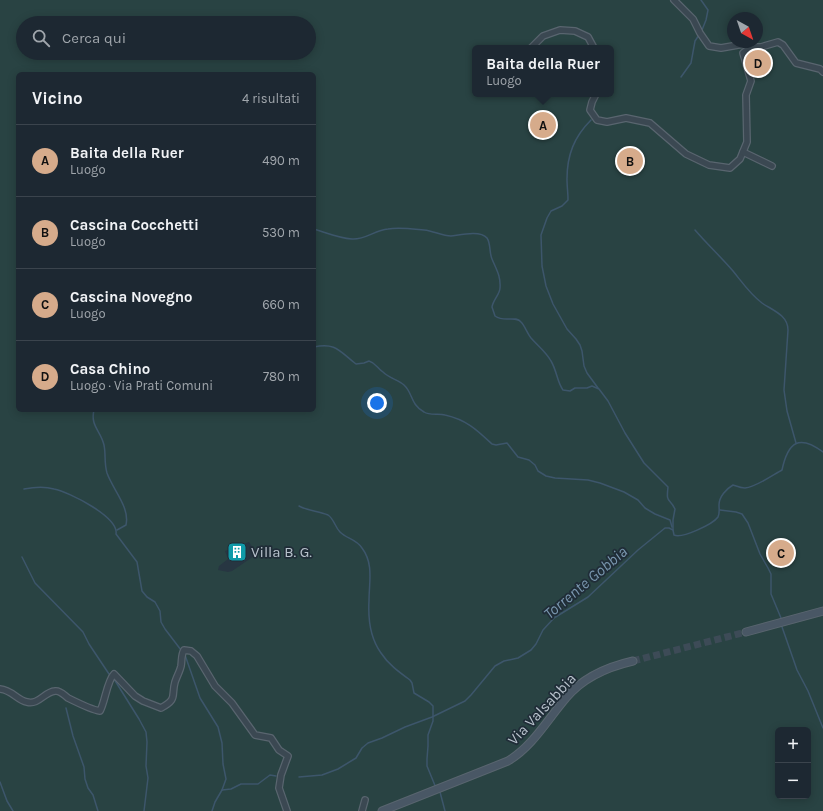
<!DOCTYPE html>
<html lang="it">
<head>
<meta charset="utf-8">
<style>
	body { margin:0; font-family:Karla,sans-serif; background:#25303a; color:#f1f3f6 }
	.controls { position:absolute; right:12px; bottom:12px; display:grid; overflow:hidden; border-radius:6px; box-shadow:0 2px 10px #0003 }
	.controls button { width:36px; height:36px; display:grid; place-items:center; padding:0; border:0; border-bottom:1px solid #3b444d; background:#1d2832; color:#f1f3f6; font:20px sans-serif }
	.compass { position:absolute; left:727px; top:12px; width:36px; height:36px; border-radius:50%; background:#1d2832; box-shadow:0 2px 10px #0003; rotate:140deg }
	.you { position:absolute; left:377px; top:403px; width:14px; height:14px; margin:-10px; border:3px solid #fff; border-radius:50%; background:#1a73e8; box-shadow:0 0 0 6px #1a73e833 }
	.badge { display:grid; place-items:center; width:26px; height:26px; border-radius:50%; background:#d6ab8b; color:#111; font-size:13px; font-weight:700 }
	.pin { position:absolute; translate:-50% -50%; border:2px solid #fff; box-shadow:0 1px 4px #0006 }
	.popup { position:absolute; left:472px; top:45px; width:142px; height:52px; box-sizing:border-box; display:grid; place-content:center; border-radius:6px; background:#1d2832; filter:drop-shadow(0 1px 3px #0005); font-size:13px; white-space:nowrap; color:#a0a6ac }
	.popup b { font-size:15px; color:#f1f3f6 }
	.popup::after { content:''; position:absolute; left:50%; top:100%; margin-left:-8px; border:8px solid transparent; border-top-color:#1d2832 }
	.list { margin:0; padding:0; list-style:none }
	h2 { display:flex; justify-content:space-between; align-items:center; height:52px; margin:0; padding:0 16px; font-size:17px }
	h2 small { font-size:13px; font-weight:400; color:#a0a6ac }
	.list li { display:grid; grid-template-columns:26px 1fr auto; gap:12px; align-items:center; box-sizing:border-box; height:72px; padding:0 16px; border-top:1px solid #3b444d }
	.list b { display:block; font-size:15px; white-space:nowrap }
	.list p { margin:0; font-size:13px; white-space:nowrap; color:#a0a6ac }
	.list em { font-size:13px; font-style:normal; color:#a0a6ac }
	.icon { flex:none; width:22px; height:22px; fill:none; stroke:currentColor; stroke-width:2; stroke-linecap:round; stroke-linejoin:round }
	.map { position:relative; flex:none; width:823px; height:811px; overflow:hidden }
	.search { position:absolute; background:#1d2832; box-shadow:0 2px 10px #0003; left:16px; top:16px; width:300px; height:44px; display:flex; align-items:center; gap:10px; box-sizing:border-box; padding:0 14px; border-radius:22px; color:#a0a6ac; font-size:15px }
	.panel { position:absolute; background:#1d2832; box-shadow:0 2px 10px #0003; left:16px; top:72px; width:300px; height:340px; border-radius:6px }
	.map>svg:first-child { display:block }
</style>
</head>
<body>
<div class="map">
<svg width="823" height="811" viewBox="0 0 823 811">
	<rect width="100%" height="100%" fill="#273642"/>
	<path fill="#294343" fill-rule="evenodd" d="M0,0H823V811H0ZM733,18H757V42H733ZM23,23H309V53H23ZM475,48H611V94H475ZM18,74H314V410H18ZM249,542L257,554L232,571L228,572L218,570L219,566L228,559L225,551ZM778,730H808V796H778Z"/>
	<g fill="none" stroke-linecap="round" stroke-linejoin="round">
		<g stroke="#3d566b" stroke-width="1.5">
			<polyline points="701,0 708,10 706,20 702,30"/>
			<polyline points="681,77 691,63 695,41 699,35"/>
			<path d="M591,120C574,137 567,155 567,179C567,186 568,193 568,200L562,206L551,211L547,218L541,235L542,266L546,286L553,304L567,329L576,339L580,345L582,351L584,366L587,373L598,388"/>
			<path d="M314,229C327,233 339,238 352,239C365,240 375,230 388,229C399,227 413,229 424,230C434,231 442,236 451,236C460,235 480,230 487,238C491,244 489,252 492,259C496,269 501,276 500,288C500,294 493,300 492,307L495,316C505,323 515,315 521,322C525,326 527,333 531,338C538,346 546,352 551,361C557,371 557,382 563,390L570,391L575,388H587L592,386L599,389L608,401L625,433L644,463L668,487C666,504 669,497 675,509L673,520V530"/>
			<path d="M695,230C707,244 721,257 733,271C742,282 750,294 762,303C772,310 788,315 788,330L784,390L787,411L796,443"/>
			<path d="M314,347C336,342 340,352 356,364L364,363L369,361C376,363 377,368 383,372C389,378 398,380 404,385C413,393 410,404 424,412C430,416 439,413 445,415C467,420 477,430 492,444L496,445L507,443L518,457L529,460L535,465L538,471L546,476L555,478L588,480L600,483L624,492L638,500L645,508L655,514L670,520L672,527"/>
			<path d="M94,410C90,426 101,431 104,445C106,455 104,463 107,473C113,490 130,507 126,525L117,530"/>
			<path d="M24,489C34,487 44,486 54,489C69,492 119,517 116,534L137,562L142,591L147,597L155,602L160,611L161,622L165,629L181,650"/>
			<path d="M299,506C308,511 319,511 328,515C334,519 335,527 340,532C347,539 356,539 362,548C374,564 369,582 369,601C368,619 370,638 381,653C388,664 399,672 410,680L412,683L414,693L429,702L433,706V721L428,735V746L427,759V766L436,788"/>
			<polyline points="720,510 736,512 742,514 748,523 760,554 768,568 771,574 771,594 781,618 780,620"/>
			<polyline points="22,557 35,583 83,632 89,644 109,674 112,674"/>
			<polyline points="781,624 797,670 808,691 823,728"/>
			<polyline points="185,655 200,698 218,727 222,743 223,764 226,779 222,790"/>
			<polyline points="114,679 139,719 146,732 147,742 146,766 148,778 144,811"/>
			<polyline points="66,708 73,736 84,767 85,779 88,788 93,795 98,811"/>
			<path d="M299,777L322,775L338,769L356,758L362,748L368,743L382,738L405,727L432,717L465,701L471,695L495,666L504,661L518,658L531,650L536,644L543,630L554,618L588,597L638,550L665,528H669L673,530L674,535C682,539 713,524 718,517C720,512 719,510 719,505C719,497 726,489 733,485C736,486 741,488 745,488C756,487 773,475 782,470C788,442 799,434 823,452"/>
			<polyline points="0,782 7,801 13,811"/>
			<polyline points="440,792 445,811"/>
			<polyline points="212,811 215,802 222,790 231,789 241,784 258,784 270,775 276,776"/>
		</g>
		<polyline stroke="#3d4b57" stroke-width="7" stroke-dasharray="7 3.5" stroke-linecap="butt" points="633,661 746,632"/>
		<defs>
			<g id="street">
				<polyline points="674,0 693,19 700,33 709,46 721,48 744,44 751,47 761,47 778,42 783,45 796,63 820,69 823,72"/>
				<polyline points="531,48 543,36 560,30 575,31 588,37 594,48"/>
				<polyline points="596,94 592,102 590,110 597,120 607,122 626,118 650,123 686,154 709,165 730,168 740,159 747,142 746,95 751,81 743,53 751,47"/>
				<polyline points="743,152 772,166"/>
				<path d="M0,689C12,690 17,700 27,702C39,705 44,692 55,691C60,690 64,695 68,698C74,701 93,710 100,711C105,702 107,681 114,674L135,696L143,701L161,708C178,699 171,696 175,682C177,676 180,671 181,666C182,660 181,655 184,650L191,651L197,656L215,686L232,703L255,735L271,738L279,750L288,756L281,775L279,788L287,811"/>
				<polyline points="362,811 365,800"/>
			</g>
			<g id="secondary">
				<polyline points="746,632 823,611"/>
				<path d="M382,811L508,761C533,746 547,720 566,698C583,677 607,667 633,661"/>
			</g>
		</defs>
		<use href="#street" stroke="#59656f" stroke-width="8"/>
		<use href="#secondary" stroke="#59656f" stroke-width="9"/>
		<use href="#street" stroke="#3b4852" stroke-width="5.5"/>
		<use href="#secondary" stroke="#495765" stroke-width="7"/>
	</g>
	<defs>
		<symbol id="building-square" viewBox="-11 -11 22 22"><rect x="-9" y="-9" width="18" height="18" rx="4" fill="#0f9aa8" stroke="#202d38"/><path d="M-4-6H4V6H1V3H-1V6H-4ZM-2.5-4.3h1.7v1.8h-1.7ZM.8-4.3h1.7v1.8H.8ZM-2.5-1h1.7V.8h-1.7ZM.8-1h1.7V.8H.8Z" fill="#fff"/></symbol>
	</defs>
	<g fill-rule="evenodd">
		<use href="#building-square" x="226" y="541" width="22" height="22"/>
	</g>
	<g text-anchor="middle" stroke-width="3.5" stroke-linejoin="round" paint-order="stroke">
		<g font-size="15" fill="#b8c2cc" stroke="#202d38" text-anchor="start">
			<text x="251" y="557">Villa B. G.</text>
		</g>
		<g font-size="15" fill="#b8c2cc" stroke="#202d38">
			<text transform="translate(542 709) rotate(-47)" y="5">Via Valsabbia</text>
		</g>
		<g font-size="16" font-style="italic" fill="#7996ae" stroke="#202d38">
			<text transform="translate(585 582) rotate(-40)" y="6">Torrente Gobbia</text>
		</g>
	</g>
</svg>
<div class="controls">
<button>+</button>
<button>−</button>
</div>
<svg class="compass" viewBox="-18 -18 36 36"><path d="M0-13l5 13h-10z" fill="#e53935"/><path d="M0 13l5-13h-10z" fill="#a0a6ac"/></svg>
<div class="you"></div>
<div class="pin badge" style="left:543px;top:125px">A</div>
<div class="popup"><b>Baita della Ruer</b>Luogo</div>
<div class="pin badge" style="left:630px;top:161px">B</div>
<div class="pin badge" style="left:781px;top:553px">C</div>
<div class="pin badge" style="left:758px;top:63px">D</div>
<div class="search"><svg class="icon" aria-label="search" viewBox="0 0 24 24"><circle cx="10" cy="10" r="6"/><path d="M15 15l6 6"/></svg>Cerca qui</div>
<section class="panel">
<h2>Vicino<small>4 risultati</small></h2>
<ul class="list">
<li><span class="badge">A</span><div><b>Baita della Ruer</b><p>Luogo</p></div><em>490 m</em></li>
<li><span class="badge">B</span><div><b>Cascina Cocchetti</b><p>Luogo</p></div><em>530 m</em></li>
<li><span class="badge">C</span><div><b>Cascina Novegno</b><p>Luogo</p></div><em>660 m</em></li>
<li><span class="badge">D</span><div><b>Casa Chino</b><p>Luogo · Via Prati Comuni</p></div><em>780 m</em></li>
</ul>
</section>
</div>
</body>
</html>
